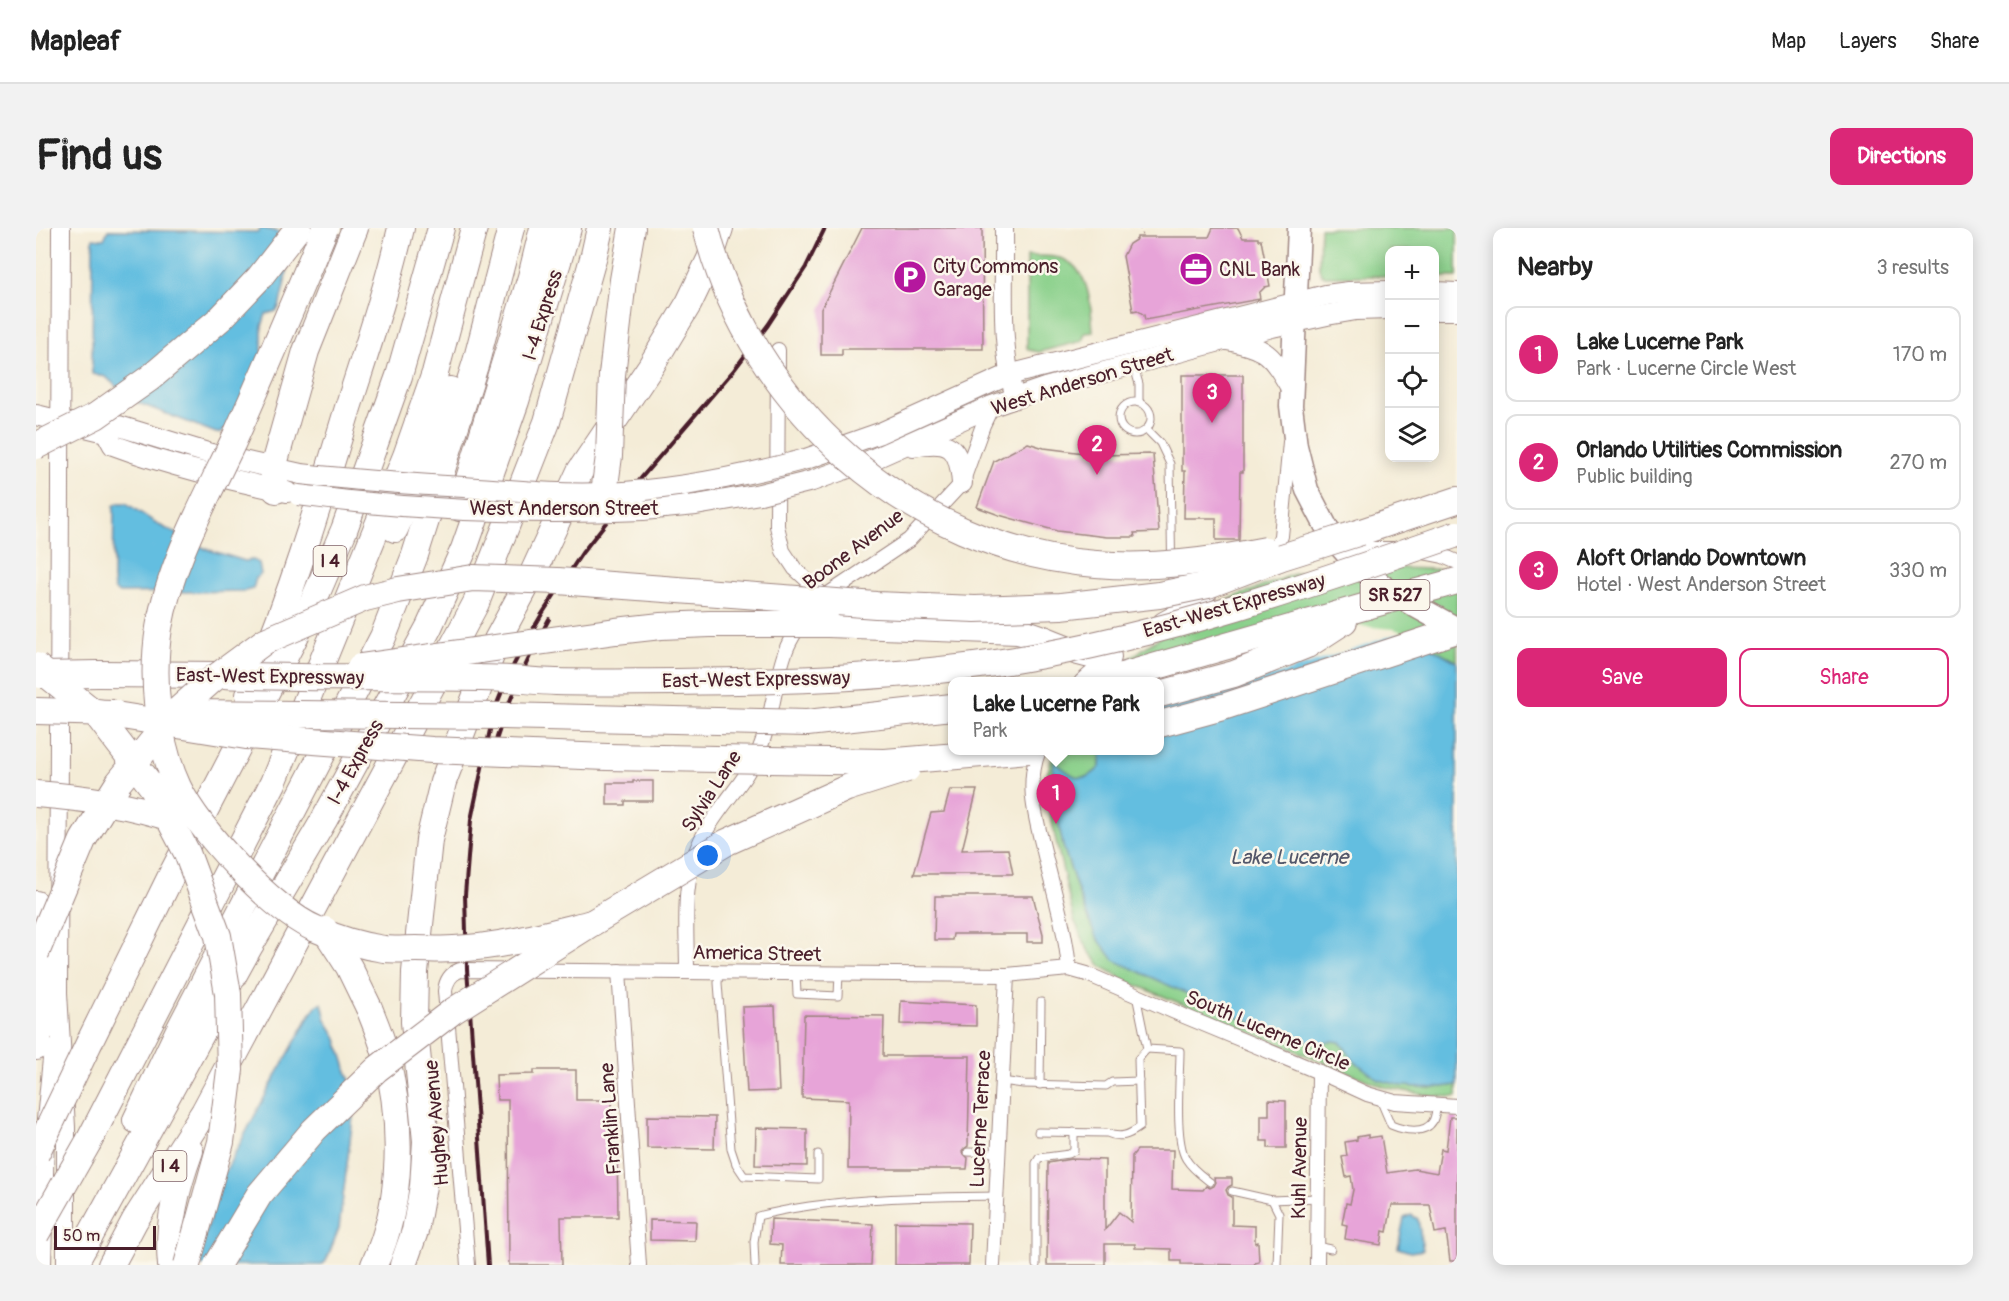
<!DOCTYPE html>
<html lang="en">
<head>
<meta charset="utf-8">
<style>
	body { margin:0; font-family:Pangolin,sans-serif; background:#f2f2f2; color:#222 }
	.controls { position:absolute; right:18px; top:18px; display:grid; overflow:hidden; border-radius:12px; box-shadow:0 3px 15px #0003 }
	.controls button { width:54px; height:54px; display:grid; place-items:center; padding:0; border:0; border-bottom:2px solid #e0e0e0; background:#fff; color:#222; font:30px sans-serif }
	.scale { position:absolute; left:18px; bottom:15px; width:102px; box-sizing:border-box; padding-left:6px; border:3px solid #4a1f2b; border-top:0; font-size:16px; line-height:21px; white-space:nowrap; color:#4a1f2b; -webkit-text-stroke:4px #fbf7ec; paint-order:stroke }
	.you { position:absolute; left:672px; top:628px; width:21px; height:21px; margin:-15px; border:4px solid #fff; border-radius:50%; background:#1a73e8; box-shadow:0 0 0 9px #1a73e833 }
	.badge { display:grid; place-items:center; width:39px; height:39px; border-radius:50%; background:#db2777; color:#fff; font-size:20px; font-weight:700 }
	.pin { position:absolute; translate:-50% -50px; filter:drop-shadow(0 2px 3px #0008) }
	.pin::after { content:''; position:absolute; top:32px; width:21px; height:18px; background:inherit; clip-path:polygon(0 0,100% 0,50% 100%) }
	.popup { position:absolute; left:912px; top:449px; width:216px; height:78px; box-sizing:border-box; display:grid; place-content:center; border-radius:12px; background:#fff; filter:drop-shadow(0 2px 4px #0005); font-size:20px; white-space:nowrap; color:#767676 }
	.popup b { font-size:22px; color:#222 }
	.popup::after { content:''; position:absolute; left:50%; top:100%; margin-left:-12px; border:12px solid transparent; border-top-color:#fff }
	.list { margin:0; padding:0; list-style:none }
	h2 { display:flex; justify-content:space-between; align-items:center; height:78px; margin:0; padding:0 24px; font-size:26px }
	h2 small { font-size:20px; font-weight:400; color:#767676 }
	.list li { display:grid; grid-template-columns:39px 1fr auto; gap:18px; align-items:center; box-sizing:border-box; height:96px; margin:0 12px 12px; padding:0 12px; border:2px solid #e0e0e0; border-radius:12px }
	.list b { display:block; font-size:22px; white-space:nowrap }
	.list p { margin:0; font-size:20px; white-space:nowrap; color:#767676 }
	.list em { font-size:20px; font-style:normal; color:#767676 }
	.actions { display:flex; gap:12px; padding:18px 24px }
	.actions a { flex:1; padding:14px 0; border:2px solid #db2777; border-radius:12px; text-align:center; font-size:21px; color:#db2777 }
	.actions .main { background:#db2777; color:#fff }
	.icon { flex:none; width:33px; height:33px; fill:none; stroke:currentColor; stroke-width:2; stroke-linecap:round; stroke-linejoin:round }
	.map { position:relative; flex:none; width:1421px; height:1037px; overflow:hidden; border-radius:12px }
	header { display:flex; align-items:center; gap:36px; box-sizing:border-box; height:84px; padding:0 30px; background:#fff; border-bottom:2px solid #e0e0e0 }
	header strong { font-size:28px }
	nav { display:flex; gap:33px; margin-inline-start:auto; font-size:21px }
	.intro { display:flex; align-items:center; justify-content:space-between; box-sizing:border-box; height:144px; padding:0 36px }
	h1 { margin:0; font-size:42px }
	.button { padding:15px 27px; border-radius:12px; background:#db2777; color:#fff; font-size:21px; font-weight:700 }
	main { display:flex; gap:36px; padding:0 36px }
	aside { flex:1; background:#fff; border-radius:12px; box-shadow:0 3px 15px #0003 }
	.map>svg:first-child { display:block }
</style>
</head>
<body>
<header>
<strong>Mapleaf</strong>
<nav><a>Map</a><a>Layers</a><a>Share</a></nav>
</header>
<div class="intro"><h1>Find us</h1><a class="button">Directions</a></div>
<main>
<div class="map">
<svg width="1421" height="1037" viewBox="0 0 1421 1037">
	<rect width="100%" height="100%" fill="#fbf7ec"/>
	<filter id="ink" filterUnits="userSpaceOnUse"><feTurbulence type="fractalNoise" baseFrequency=".0167" numOctaves="2"/><feDisplacementMap in="SourceGraphic" scale="12" xChannelSelector="R" yChannelSelector="G"/><feConvolveMatrix kernelMatrix="1 2 1 2 8 2 1 2 1" color-interpolation-filters="sRGB"/></filter>
	<filter id="wash" filterUnits="userSpaceOnUse"><feTurbulence type="fractalNoise" baseFrequency=".008" numOctaves="4" result="noise"/><feDisplacementMap in="SourceGraphic" scale="24" xChannelSelector="R" yChannelSelector="G"/><feGaussianBlur stdDeviation="1.35" result="paint"/><feColorMatrix in="noise" values="0 0 0 0 0 0 0 0 0 0 0 0 0 0 0 0 0 1.4 0 .05"/><feComposite in="paint" operator="in"/></filter>
	<g filter="url(#wash)">
		<rect width="100%" height="100%" fill="#f4ecd7"/>
		<g fill="#89d08a" stroke="#6a785a" stroke-width="1.5">
			<polygon points="1284,0 1421,0 1421,49 1399,49 1398,22 1354,22 1353,48 1289,48 1285,46 1283,40"/>
			<path d="M991,28C1002,28 1014,27 1024,30C1054,39 1055,78 1057,104L1049,105L1046,113L1003,124L993,122L991,120Z"/>
			<polygon points="1307,338 1421,342 1421,434 1395,419 1066,450 1158,385 1258,346"/>
			<path d="M1018,523H1065L1064,539C1045,559 1036,547 1018,534L1016,560L1027,618L1044,669L1199,788L1250,807L1285,816L1297,813L1304,814L1309,821L1367,858L1397,860L1421,857V869L1395,868L1348,859L1090,753L1065,738L1052,722L1038,692L1011,573L1009,553Z"/>
		</g>
		<g fill="#63bee0" stroke="#566e86" stroke-width="1.5">
			<path d="M226,0L242,4L252,9C256,32 248,57 243,79L240,83L230,86L226,98V124L195,197L184,205H180L95,172L70,149L56,146L57,10L68,11L72,2L221,4Z"/>
			<polygon points="82,275 90,275 123,297 170,321 209,333 217,332 223,335 225,346 220,350 217,361 209,363 83,365 78,361 77,351 78,278"/>
			<path d="M1358,404L1395,419L1421,434V857L1397,860L1367,858L1343,852L1318,833L1304,814L1297,813L1285,816L1250,807L1199,788L1078,732L1059,707L1044,669L1027,618L1016,560L1018,533C1035,547 1046,559 1064,539L1065,523L1124,522V454Z"/>
			<polygon points="286,775 290,792 300,808 315,856 317,889 303,1000 290,1033 286,1037 165,1037 161,1031 188,946 229,868 275,785 280,778"/>
			<polygon points="1375,987 1382,991 1387,1022 1374,1024 1362,1020 1368,990"/>
		</g>
		<polygon fill="#f4ecd7" points="1298,396 1358,401 1366,404 1253,443 1124,481 1124,454 1102,453"/>
		<g id="blocks">
			<g fill="#e7a4d8">
				<polygon points="826,0 946,0 947,121 806,121 806,127 785,127 785,81"/>
				<polygon points="1177,0 1202,0 1207,10 1222,10 1222,12 1225,12 1234,58 1229,59 1223,65 1224,71 1109,92 1108,87 1101,82 1097,83 1087,28 1093,16 1101,11 1101,9 1173,9"/>
				<polygon points="1146,147 1207,147 1207,244 1204,244 1203,312 1180,312 1180,290 1148,290 1149,243 1146,243"/>
				<polygon points="992,215 1008,220 1064,227 1117,226 1123,304 1098,305 1099,309 1071,309 1021,303 963,287 941,279 958,233"/>
				<polygon points="597,553 617,553 617,573 589,573 589,577 571,577 571,555 597,555"/>
				<polygon points="914,562 941,562 926,622 972,621 977,646 878,646 895,585 908,584"/>
				<polygon points="899,668 997,668 1007,706 1007,714 991,714 991,706 917,706 916,712 898,712"/>
				<polygon points="865,773 940,777 940,798 864,796"/>
				<polygon points="739,778 743,863 711,864 706,779"/>
				<polygon points="768,787 848,788 847,828 934,828 932,918 928,921 926,924 932,930 931,941 812,941 813,872 766,870"/>
				<polygon points="498,842 540,842 540,872 576,872 577,916 581,916 582,989 525,989 526,1037 473,1037 472,872 461,872 460,847 498,846"/>
				<polygon points="1233,872 1250,873 1250,920 1232,920 1232,913 1225,913 1225,887 1233,887"/>
				<polygon points="611,888 679,889 678,921 611,920"/>
				<polygon points="1414,889 1421,889 1421,1033 1414,1033 1410,1003 1399,1005 1394,977 1356,977 1351,1004 1347,1003 1345,1017 1309,1011 1311,997 1306,996 1310,975 1314,976 1317,962 1315,948 1310,949 1306,929 1311,928 1309,914 1321,912 1321,909 1332,907 1332,910 1345,908 1351,945 1379,941 1401,945 1405,921 1410,922"/>
				<polygon points="720,900 771,901 771,938 719,937"/>
				<polygon points="1101,922 1137,922 1136,961 1167,962 1170,958 1174,960 1178,958 1180,954 1178,950 1196,950 1196,957 1192,959 1190,962 1192,967 1196,969 1196,997 1219,998 1219,1015 1222,1014 1223,1034 1219,1035 1218,1037 1145,1036 1145,1033 1135,1033 1135,1021 1099,1020 1099,1016 1069,1016 1069,1037 1011,1037 1012,935 1035,931 1069,932 1069,1002 1083,984 1095,994 1096,928"/>
				<polygon points="735,991 837,996 835,1037 745,1037 746,1017 734,1016"/>
				<polygon points="614,992 660,993 659,1013 614,1012"/>
				<polygon points="859,994 934,995 933,1037 859,1037"/>
			</g>
		</g>
	</g>
	<g filter="url(#ink)">
		<use href="#blocks" fill-opacity="0" stroke="#9f8681" stroke-width="1.5"/>
		<g fill="none" stroke-linecap="round" stroke-linejoin="round">
			<defs>
				<g id="service">
					<polyline points="1098,139 1103,156 1103,175"/>
					<circle cx="1099" cy="190" r="16"/>
					<polyline points="1110,201 1124,215 1134,236 1136,358"/>
					<polyline points="683,744 682,755 695,921 700,936 708,948 782,951 782,926"/>
					<polyline points="760,745 761,766 802,768 803,745"/>
					<path d="M1100,767L1111,821L1144,823C1144,848 1138,912 1150,931C1156,941 1165,947 1174,954"/>
					<polyline points="966,853 987,856 1070,858 1076,854 1103,853"/>
					<polyline points="1004,857 1005,774"/>
					<path d="M1343,869L1355,897C1367,902 1389,907 1397,893C1399,889 1400,882 1401,878"/>
					<path d="M1002,904L1071,905C1084,911 1093,907 1104,899L1102,831L1111,821"/>
					<polyline points="932,924 962,925"/>
					<polyline points="1196,963 1236,972 1282,970"/>
					<polyline points="1236,972 1243,986 1241,1037"/>
					<polyline points="1281,1018 1295,1021"/>
					<path d="M719,1037L718,1014L722,988C797,969 883,969 960,968"/>
					<polyline points="1000,1037 1000,935 1003,930 1033,926 1038,923 1038,904"/>
				</g>
				<g id="minor">
					<polyline points="742,122 741,298 747,323 759,341 788,368"/>
					<polyline points="1304,321 1357,321"/>
					<polyline points="1382,323 1407,328 1421,334"/>
					<polyline points="1232,331 1239,324 1245,308 1254,214"/>
					<polyline points="785,371 873,312 926,255 947,197 956,178"/>
					<polyline points="1125,392 1174,365"/>
					<polyline points="1045,454 1073,429"/>
					<path d="M1003,522C988,559 1002,596 1010,632C1019,668 1030,704 1033,741"/>
					<polyline points="583,743 603,1037"/>
					<path d="M651,743C651,700 645,652 665,612C681,579 711,554 724,520C737,489 738,454 750,422C753,413 760,403 765,394"/>
					<path d="M432,1037L409,763C410,753 414,746 424,742L971,747L1033,741L1051,746L1148,788L1283,844L1331,866L1359,874L1421,878"/>
					<polyline points="957,1037 971,747"/>
					<polyline points="1281,1037 1283,844"/>
				</g>
				<g id="tertiary">
					<polyline points="25,0 22,765 30,899 30,1037"/>
					<path d="M968,0C969,57 963,115 979,170"/>
					<polyline points="6,1037 9,902 17,821"/>
				</g>
				<g id="secondary">
					<polyline points="1398,64 1421,65"/>
					<polyline points="1398,82 1421,82"/>
					<path d="M1191,112C1231,120 1235,126 1255,160"/>
					<polyline points="0,187 70,204 83,198 175,226 265,246"/>
					<path d="M70,204L77,217C133,238 192,251 251,264"/>
					<path d="M877,218C914,211 923,218 926,255"/>
					<polyline points="770,231 844,205 972,147 1290,67 1313,64 1354,63"/>
					<polyline points="776,253 835,232 956,178 1009,160 1236,99 1291,87 1320,82 1354,81"/>
					<polyline points="607,282 660,277 724,266"/>
				</g>
				<polyline id="primary" points="1263,0 1255,178 1260,218 1271,262 1295,308 1321,337 1354,364 1421,401"/>
				<g id="motorway">
					<polyline points="576,147 587,52 596,0"/>
					<polyline points="240,262 237,240 270,123 319,0"/>
					<polyline points="424,280 495,49 507,0"/>
					<polyline points="359,301 384,245 414,162"/>
					<polyline points="1325,304 1421,272"/>
					<path d="M792,396L982,403C1016,411 1035,427 1072,429"/>
					<polyline points="62,446 187,447"/>
					<polyline points="1065,454 1331,378"/>
					<polyline points="1124,466 1198,446 1271,417 1308,393"/>
					<path d="M213,467C253,375 282,279 311,183C330,123 351,62 365,0"/>
					<polyline points="1124,496 1187,479 1421,402"/>
					<path d="M0,676C19,715 12,779 0,819"/>
					<path d="M333,780C339,795 345,809 349,824C367,891 368,973 338,1037"/>
					<polyline points="54,813 136,646 277,374 308,302 363,148 405,0"/>
					<polyline points="100,892 141,806 347,409 379,327 440,134 475,0"/>
					<polyline points="53,913 237,555 370,228 399,145 438,0"/>
					<polyline points="38,1037 212,721 288,592 393,399 428,321 480,173 532,0"/>
					<polyline points="75,1037 99,992 168,884 440,375 511,194 558,27 564,0"/>
					<path d="M135,1037C131,997 140,961 154,923"/>
					<polyline points="367,1037 379,1003 387,958 390,913 378,794 379,744 393,612 407,554 461,412 497,345 544,243 615,138 653,75 674,31 684,0"/>
				</g>
			</defs>
			<use href="#service" stroke="#9f8681" stroke-width="9"/>
			<use href="#minor" stroke="#9f8681" stroke-width="16"/>
			<use href="#tertiary" stroke="#9f8681" stroke-width="20"/>
			<use href="#secondary" stroke="#9f8681" stroke-width="22"/>
			<use href="#primary" stroke="#9f8681" stroke-width="25"/>
			<use href="#motorway" stroke="#9f8681" stroke-width="28"/>
			<polyline stroke="#9f8681" stroke-width="2" stroke-dasharray="1.5 4.5" stroke-linecap="butt" points="1104,0 1107,9"/>
			<use href="#service" stroke="#fff" stroke-width="7"/>
			<use href="#minor" stroke="#fff" stroke-width="14"/>
			<use href="#tertiary" stroke="#fff" stroke-width="18"/>
			<use href="#secondary" stroke="#fff" stroke-width="20"/>
			<use href="#primary" stroke="#fff" stroke-width="22"/>
			<use href="#motorway" stroke="#fff" stroke-width="26"/>
			<g stroke="#4a1f2b" stroke-width="4">
				<path d="M456,526C469,479 489,435 513,391"/>
				<polyline points="452,1037 431,741 429,667 435,592 458,483 473,446 490,413 506,386 546,325 606,249 698,142 732,97 770,39 789,0"/>
			</g>
			<defs>
				<g id="secondary-bridge">
					<path d="M265,246C319,252 373,256 428,259C475,262 521,267 569,265C637,262 704,249 770,231"/>
					<polyline points="724,266 776,253"/>
					<path d="M262,267C374,282 494,287 607,282"/>
				</g>
				<g id="motorway-bridge">
					<path d="M289,0C259,72 229,143 197,214C169,273 134,336 123,400C115,449 121,514 142,559C162,602 237,683 280,701C300,710 326,718 348,721C358,722 370,721 380,721C393,721 406,722 418,721C465,719 511,706 556,695"/>
					<path d="M670,0C714,178 875,322 1060,336C1117,341 1174,333 1230,322"/>
					<polyline points="0,218 60,188 114,150 185,90 223,50 262,0"/>
					<polyline points="568,265 573,228 576,147"/>
					<polyline points="1331,378 1421,353"/>
					<polyline points="0,438 61,487 117,560 151,625 182,708 192,766 194,842 185,914 151,1037"/>
					<polyline points="324,439 580,403 625,398 674,396 792,396"/>
					<polyline points="5,447 62,446"/>
					<path d="M187,447C273,451 359,448 445,450C470,450 495,453 520,454C560,455 600,454 640,454C754,453 867,450 979,432C1131,407 1277,356 1421,306"/>
					<polyline points="0,483 78,485"/>
					<polyline points="61,484 210,508 396,522 571,529 849,534 993,522"/>
					<polyline points="150,485 466,488 771,495 916,479"/>
					<path d="M0,566C50,570 93,576 141,592"/>
					<polyline points="289,702 313,739 333,780"/>
					<polyline points="0,725 47,612 83,554 141,483 176,452 229,413 329,370 362,362 437,350 522,353 840,377 939,381 1025,378 1123,367 1172,357 1246,329 1325,304"/>
					<polyline points="0,926 54,813"/>
					<polyline points="0,1006 53,913"/>
					<polyline points="181,1037 223,967 278,902 341,841 417,783 556,695 691,614 811,560 871,541"/>
				</g>
			</defs>
			<use href="#secondary-bridge" stroke="#9f8681" stroke-width="22" stroke-linecap="butt"/>
			<use href="#motorway-bridge" stroke="#9f8681" stroke-width="28" stroke-linecap="butt"/>
			<use href="#secondary-bridge" stroke="#fff" stroke-width="20"/>
			<use href="#motorway-bridge" stroke="#fff" stroke-width="26"/>
		</g>
	</g>
	<defs>
		<symbol id="office-disc" viewBox="-11 -11 22 22"><circle r="9.5" fill="#b5179e" stroke="#fbf7ec"/><path d="M-6-3h4V-5.5h4V-3h4V5H-6ZM-1-4.5V-3h2v-1.5ZM-6 0V1H6V0Z" fill="#fff"/></symbol>
		<symbol id="parking-disc" viewBox="-11 -11 22 22"><circle r="9.5" fill="#b5179e" stroke="#fbf7ec"/><path d="M-3.5-5.5H1a3.5 3.5 0 0 1 0 7H-1V5.5H-3.5ZM-1-3.4V-.6H.8a1.4 1.4 0 0 0 0-2.8Z" fill="#fff"/></symbol>
	</defs>
	<g fill-rule="evenodd">
		<use href="#office-disc" x="1141" y="22" width="38" height="38"/>
		<use href="#parking-disc" x="855" y="30" width="38" height="38"/>
	</g>
	<g text-anchor="middle" stroke-width="5" stroke-linejoin="round" paint-order="stroke">
		<g fill="#fbf7ec" stroke="#7f6065" stroke-width="1.5">
			<rect x="277.5" y="318" width="33" height="30" rx="4.5"/>
			<rect x="1324.5" y="352" width="69" height="30" rx="4.5"/>
			<rect x="117.5" y="923" width="33" height="30" rx="4.5"/>
		</g>
		<g font-size="18" font-weight="bold" fill="#4a1f2b">
			<text x="294" y="339">I 4</text>
			<text x="1359" y="373">SR 527</text>
			<text x="134" y="944">I 4</text>
		</g>
		<g font-size="20" fill="#4a1f2b" stroke="#fbf7ec" text-anchor="start">
			<text x="897" y="45">City Commons<tspan x="897" dy="23">Garage</tspan></text>
			<text x="1183" y="48">CNL Bank</text>
		</g>
		<g font-size="20" fill="#4a1f2b" stroke="#fbf7ec">
			<text transform="translate(506 87) rotate(-73)" y="7">I-4 Express</text>
			<text transform="translate(1046 153) rotate(-17)" y="7">West Anderson Street</text>
			<text x="528" y="287">West Anderson Street</text>
			<text transform="translate(817 321) rotate(-37)" y="7">Boone Avenue</text>
			<text transform="translate(1198 377) rotate(-16)" y="7">East-West Expressway</text>
			<text transform="translate(234 448) rotate(1)" y="7">East-West Expressway</text>
			<text transform="translate(720 451) rotate(-1)" y="7">East-West Expressway</text>
			<text transform="translate(319 534) rotate(-61)" y="7">I-4 Express</text>
			<text transform="translate(675 563) rotate(-57)" y="7">Sylvia Lane</text>
			<text transform="translate(721 725) rotate(1)" y="7">America Street</text>
			<text transform="translate(1232 802) rotate(23)" y="7">South Lucerne Circle</text>
			<text transform="translate(574 891) rotate(-94)" y="7">Franklin Lane</text>
			<text transform="translate(944 891) rotate(-87)" y="7">Lucerne Terrace</text>
			<text transform="translate(400 895) rotate(-95)" y="7">Hughey Avenue</text>
			<text transform="translate(1263 940) rotate(-89)" y="7">Kuhl Avenue</text>
		</g>
		<g font-size="21" font-style="italic" fill="#53576a" stroke="#fbf7ec">
			<text x="1253" y="636">Lake Lucerne</text>
		</g>
	</g>
</svg>
<div class="controls">
<button>+</button>
<button>−</button>
<button><svg class="icon" aria-label="locate" viewBox="0 0 24 24"><circle cx="12" cy="12" r="6"/><path d="M12 2v4M12 18v4M2 12h4M18 12h4"/></svg></button>
<button><svg class="icon" aria-label="layers" viewBox="0 0 24 24"><path d="M12 4l9 5-9 5-9-5zM3 14l9 5 9-5"/></svg></button>
</div>
<div class="scale">50 m</div>
<div class="you"></div>
<div class="pin badge" style="left:1020px;top:596px">1</div>
<div class="popup"><b>Lake Lucerne Park</b>Park</div>
<div class="pin badge" style="left:1061px;top:247px">2</div>
<div class="pin badge" style="left:1176px;top:195px">3</div>
</div>
<aside>
<h2>Nearby<small>3 results</small></h2>
<ul class="list">
<li><span class="badge">1</span><div><b>Lake Lucerne Park</b><p>Park · Lucerne Circle West</p></div><em>170 m</em></li>
<li><span class="badge">2</span><div><b>Orlando Utilities Commission</b><p>Public building</p></div><em>270 m</em></li>
<li><span class="badge">3</span><div><b>Aloft Orlando Downtown</b><p>Hotel · West Anderson Street</p></div><em>330 m</em></li>
</ul>
<div class="actions"><a class="main">Save</a><a>Share</a></div>
</aside>
</main>
</body>
</html>
